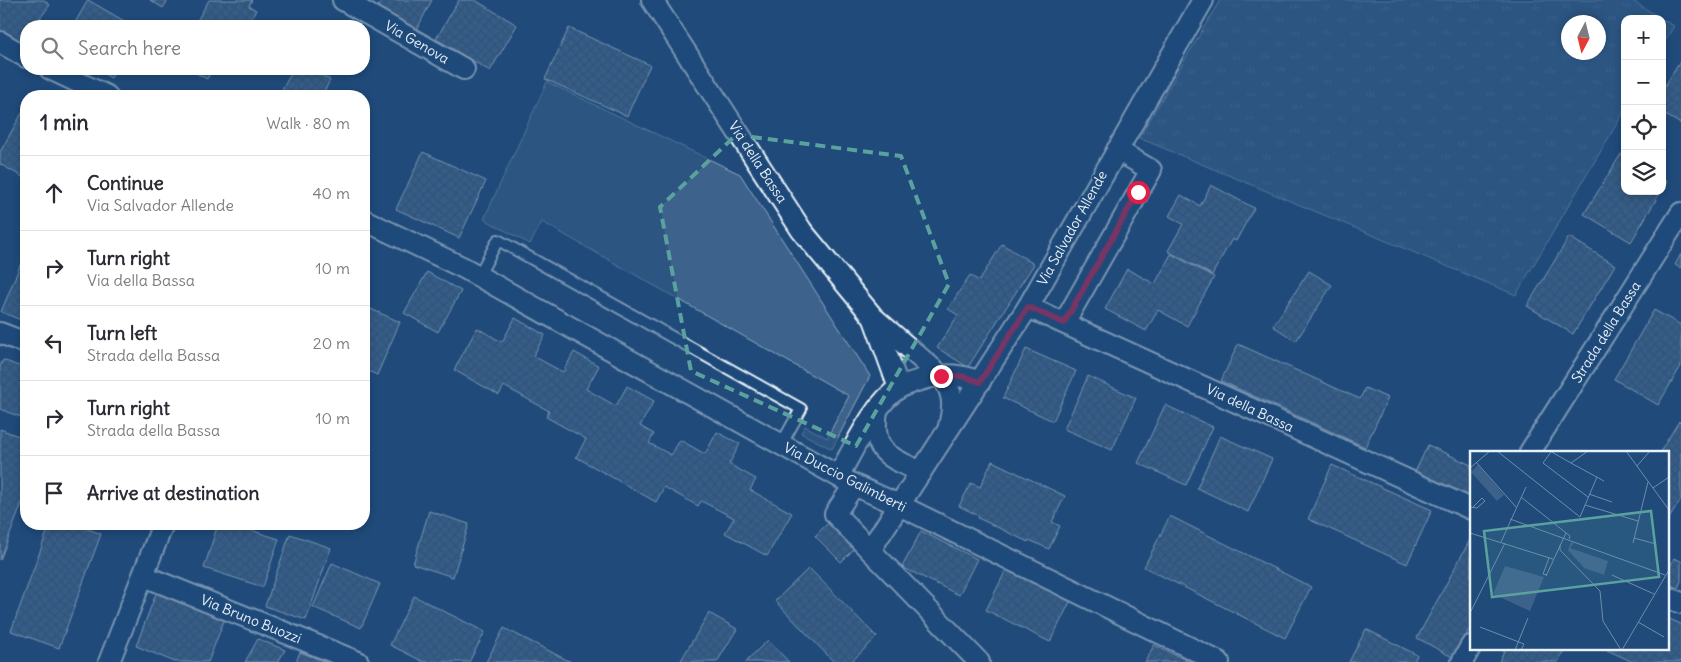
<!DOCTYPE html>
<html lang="en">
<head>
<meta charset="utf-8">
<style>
	body { margin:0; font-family:Delius,sans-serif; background:#f2f2f3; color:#2b2b33 }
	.controls { position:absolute; right:15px; top:15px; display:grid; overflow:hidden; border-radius:10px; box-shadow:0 2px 8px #0003 }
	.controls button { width:45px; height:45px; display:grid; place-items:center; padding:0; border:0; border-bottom:1px solid #e1e1e2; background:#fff; color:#2b2b33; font:25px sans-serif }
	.compass { position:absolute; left:1561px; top:15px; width:45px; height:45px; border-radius:50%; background:#fff; box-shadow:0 2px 8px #0003; rotate:187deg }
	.stop { position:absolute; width:15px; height:15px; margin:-11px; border:4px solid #e11d48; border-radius:50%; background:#fff }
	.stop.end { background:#e11d48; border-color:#fff; box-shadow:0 1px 5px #0008 }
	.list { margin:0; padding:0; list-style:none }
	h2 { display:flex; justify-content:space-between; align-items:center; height:65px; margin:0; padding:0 20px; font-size:21px }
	h2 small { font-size:16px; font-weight:400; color:#7c7c81 }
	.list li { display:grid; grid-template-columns:32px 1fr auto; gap:15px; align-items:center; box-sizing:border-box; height:75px; padding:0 20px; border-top:1px solid #e1e1e2 }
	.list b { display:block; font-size:19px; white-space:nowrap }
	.list p { margin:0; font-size:16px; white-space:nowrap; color:#7c7c81 }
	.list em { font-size:16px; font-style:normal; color:#7c7c81 }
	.icon { flex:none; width:28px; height:28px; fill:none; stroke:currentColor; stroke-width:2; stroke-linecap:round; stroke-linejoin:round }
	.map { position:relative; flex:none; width:1681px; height:662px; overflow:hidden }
	.search { position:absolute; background:#fff; box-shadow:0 2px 8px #0003; left:20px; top:20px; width:350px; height:55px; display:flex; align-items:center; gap:12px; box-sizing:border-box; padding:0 18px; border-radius:20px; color:#7c7c81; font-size:19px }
	.panel { position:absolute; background:#fff; box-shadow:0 2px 8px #0003; left:20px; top:90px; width:350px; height:440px; border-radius:20px }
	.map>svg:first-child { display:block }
</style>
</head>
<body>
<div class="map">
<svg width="1681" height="662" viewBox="0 0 1681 662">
	<defs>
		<pattern id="park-tufts" width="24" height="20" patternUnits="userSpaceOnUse" patternTransform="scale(1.25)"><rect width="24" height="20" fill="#3c628c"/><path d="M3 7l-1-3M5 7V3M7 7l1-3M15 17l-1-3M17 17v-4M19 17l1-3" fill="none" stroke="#58799d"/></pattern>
		<pattern id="building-cross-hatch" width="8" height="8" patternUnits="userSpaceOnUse" patternTransform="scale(1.25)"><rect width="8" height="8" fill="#517399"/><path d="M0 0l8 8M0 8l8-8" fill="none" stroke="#4c5e72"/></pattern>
	</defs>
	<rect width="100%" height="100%" fill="#1f4a7a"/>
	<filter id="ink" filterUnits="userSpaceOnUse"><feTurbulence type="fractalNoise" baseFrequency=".02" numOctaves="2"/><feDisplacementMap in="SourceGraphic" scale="10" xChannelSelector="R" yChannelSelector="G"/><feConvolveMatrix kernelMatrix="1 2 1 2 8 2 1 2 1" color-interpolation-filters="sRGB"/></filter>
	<g filter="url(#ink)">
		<polygon fill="#3c628c" stroke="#92aac2" points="547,82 740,174 870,376 832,449 801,433 805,426 827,438 849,396 542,222 530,244 484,219"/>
		<g fill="url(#park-tufts)" stroke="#92aac2" fill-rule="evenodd">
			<path d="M1220,0H1631L1662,19H1625V110L1516,295L1139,138ZM1568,22H1598V52H1568Z"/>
			<polygon points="1662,19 1674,26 1662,46"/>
		</g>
		<g fill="url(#building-cross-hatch)" stroke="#e8f1f8">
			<polygon points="0,0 44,0 50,5 34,26 26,26 26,35 18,45 0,30"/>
			<polygon points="88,0 133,26 73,26"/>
			<polygon points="150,0 168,0 163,8"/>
			<polygon points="209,0 252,0 249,6 256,10 247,26 194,26"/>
			<polygon points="382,0 432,0 417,29 377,8"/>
			<polygon points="459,0 475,0 517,25 490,71 436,39"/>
			<polygon points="569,28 650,65 627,116 545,79"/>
			<polygon points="1681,60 1681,124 1662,113 1662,91"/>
			<polygon points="96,69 116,69 111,78"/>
			<polygon points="189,69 212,69 207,79"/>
			<polygon points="294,69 310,69 330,80 322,96 278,96"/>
			<polygon points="22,113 26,116 26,179 0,164 0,152"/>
			<polygon points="423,152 486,181 459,238 396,209"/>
			<polygon points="1621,154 1625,157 1625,191 1661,191 1631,242 1584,214"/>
			<polygon points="1662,179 1667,182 1662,190"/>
			<polygon points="1211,185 1254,208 1236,241 1232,239 1212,275 1168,251 1183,224 1169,216 1181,195 1200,206"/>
			<polygon points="1569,237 1615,265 1573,334 1527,306"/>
			<polygon points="1002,244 1034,264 968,367 937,348 958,315 948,309 970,275 979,281"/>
			<polygon points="1171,254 1214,277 1187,326 1158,310 1146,331 1105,309 1127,269 1155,284"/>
			<polygon points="1681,254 1681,268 1675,265"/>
			<polygon points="21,263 26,265 26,322 1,312"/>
			<polygon points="1309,271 1332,285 1296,341 1273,326"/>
			<polygon points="427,272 461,291 438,332 404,313"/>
			<polygon points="364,306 400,322 377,375 364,369"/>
			<polygon points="1654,310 1681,325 1681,366 1658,405 1614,379"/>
			<polygon points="515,318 545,335 533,356 563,372 574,352 599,366 586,389 616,406 627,386 654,401 640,426 654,434 649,443 671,455 680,440 705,454 717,432 740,444 729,464 756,479 750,490 792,513 767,556 725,533 734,518 701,501 698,506 664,487 656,502 576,457 586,439 546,417 549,411 504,386 499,395 454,370 477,328 502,342"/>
			<polygon points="1238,344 1360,399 1365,388 1388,398 1365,447 1221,381"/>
			<polygon points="1026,349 1076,371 1053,421 1003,398"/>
			<polygon points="3,360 26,369 26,419 0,409 0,366"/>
			<polygon points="1088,376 1136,398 1112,450 1064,429"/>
			<polygon points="1165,405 1213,427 1186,485 1138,463"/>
			<polygon points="1679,421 1681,423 1681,499 1667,522 1667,452 1660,452"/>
			<polygon points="0,429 26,439 26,493 0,560"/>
			<polygon points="1220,436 1272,459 1248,512 1197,488"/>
			<polygon points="1428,445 1471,465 1471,497 1415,472"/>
			<polygon points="992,461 1065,496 1052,522 1060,526 1049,549 1029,540 1028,542 978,518 979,516 959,506 971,483 980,487"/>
			<polygon points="1332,465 1432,510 1407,564 1308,519"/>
			<polygon points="429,511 469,524 453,577 413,564"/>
			<polygon points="1170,516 1311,587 1285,638 1144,567"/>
			<polygon points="833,518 859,544 841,562 815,536"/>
			<polygon points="50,524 74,524 101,534 59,648 11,631"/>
			<polygon points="218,524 231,524 279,539 263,587 204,568"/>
			<polygon points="921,531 977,559 959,595 902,567"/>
			<polygon points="290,534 331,548 306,620 265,606"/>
			<polygon points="1471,538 1471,626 1454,658 1417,638"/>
			<polygon points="1674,558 1681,561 1681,581 1678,588 1667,583 1667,573"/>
			<polygon points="332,563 380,584 361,628 313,607"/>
			<polygon points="809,568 877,637 851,662 834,662 775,601"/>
			<polygon points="1007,568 1071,600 1050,642 986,610"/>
			<polygon points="157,591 225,618 208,662 175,662 136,646"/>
			<polygon points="414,596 485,632 469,662 424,662 390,645"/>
			<polygon points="709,613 737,629 717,662 680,662"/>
			<polygon points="1667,618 1681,624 1681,662 1633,662 1607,650 1608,648 1667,648"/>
			<polygon points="504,628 571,662 486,662"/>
			<polygon points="1366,629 1417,655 1414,662 1349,662"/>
			<polygon points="258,639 285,650 278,662 245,662"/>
			<polygon points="768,640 789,662 745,662"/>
			<polygon points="1154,645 1190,662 1145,662"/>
			<polygon points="1505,648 1565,648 1558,662 1499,662"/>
			<polygon points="300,652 326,662 296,662"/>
		</g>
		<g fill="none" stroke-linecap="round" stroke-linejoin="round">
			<defs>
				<polyline id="lane" points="478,277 498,240 801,409 781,445"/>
				<g id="street">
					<polyline points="343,0 464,69"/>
					<path d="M652,0L802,231L873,317L941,376C954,392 954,406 949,426"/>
					<polyline points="0,42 26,57"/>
					<polyline points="50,69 107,96"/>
					<polyline points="364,220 464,268 854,485 899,505 1219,662"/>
					<polyline points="1028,307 1471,509"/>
					<polyline points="874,319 899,388"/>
					<polyline points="1064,323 1151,170 1117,150"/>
					<polyline points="0,333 26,343"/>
					<path d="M877,410C871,452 887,456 921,472"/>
					<polyline points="1530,452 1681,213"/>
					<path d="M838,476C853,451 874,403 899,388C907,383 918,381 927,378C947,373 962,375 980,382"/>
					<polyline points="854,485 835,514 979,662"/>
					<polyline points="870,550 1028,307 1203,0"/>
					<polyline points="144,576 358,662"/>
					<polyline points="1667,597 1681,603"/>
					<polyline points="109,662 163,524"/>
					<polyline points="1462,662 1471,646"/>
				</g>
			</defs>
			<use href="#lane" stroke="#e8f1f8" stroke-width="14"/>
			<use href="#street" stroke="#e8f1f8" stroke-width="24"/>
			<use href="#lane" stroke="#1f4a7a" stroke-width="10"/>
			<use href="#street" stroke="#1f4a7a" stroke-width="20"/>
		</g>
	</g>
	<g fill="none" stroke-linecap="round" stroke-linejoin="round" filter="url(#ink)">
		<path stroke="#e11d48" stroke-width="6" d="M941,376C956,374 966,377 980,382L1028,307L1064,323L1138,192"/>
	</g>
	<path d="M0 0H1681V662H0ZM736,135L901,156L949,284L856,446L691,371L660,207Z" fill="#1f4a7a" fill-opacity=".55" fill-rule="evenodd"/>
	<path fill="none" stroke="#5ba19e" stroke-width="4" stroke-dasharray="10 6" stroke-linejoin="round" d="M736,135L901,156L949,284L856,446L691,371L660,207Z"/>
	<g text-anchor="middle" stroke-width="4" stroke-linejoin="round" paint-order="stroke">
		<g font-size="14" fill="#e8f1f8" stroke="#1f4a7a">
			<text transform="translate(417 42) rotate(30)" y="5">Via Genova</text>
			<text transform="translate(758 162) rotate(57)" y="5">Via della Bassa</text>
			<text transform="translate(1072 228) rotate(-61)" y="5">Via Salvador Allende</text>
			<text transform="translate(1606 332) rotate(-58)" y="5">Strada della Bassa</text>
			<text transform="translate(1250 408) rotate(25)" y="5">Via della Bassa</text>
			<text transform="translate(845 477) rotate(27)" y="5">Via Duccio Galimberti</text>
			<text transform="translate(251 619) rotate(22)" y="5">Via Bruno Buozzi</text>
		</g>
	</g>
	<g transform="translate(1470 451)">
		<rect width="199" height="199" fill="#1f4a7a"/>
		<path d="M101,91L104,92L100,97L138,110L134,124L114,117L98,99Z" fill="#3c628c"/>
		<path d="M35,115L74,126L60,160L23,143Z" fill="#3c628c"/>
		<path d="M8,14L34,44L27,50L1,21Z" fill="#3c628c"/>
		<path fill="none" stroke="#6f8dac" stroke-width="1" d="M27,0L110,66L127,26M80,0L101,12L118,0M156,0L199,59M81,1L73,12L118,46M6,11L46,56M101,12L134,30M167,15L180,0M0,17L20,0M183,37L199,26M119,43L142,51M51,46L100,85L99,88M115,54L168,70M0,56L7,57L15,50L12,47L3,56M40,68L195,124M0,82L83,108M164,87L186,93M31,91L56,36M163,92L178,31M90,94V99L130,140L133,170L151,199M77,124L73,123L79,107M142,124L184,143M76,125L96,82M1,160L35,92M168,171L194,186M10,176L54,193L51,199M45,199L58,167M152,199L199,119"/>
		<path fill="#5ba19e" fill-opacity="0.15" stroke="#5ba19e" stroke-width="2.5" d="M181,60L189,126L22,146L14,80Z"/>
		<rect width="199" height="199" fill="none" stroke="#e8f1f8" stroke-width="2.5"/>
	</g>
</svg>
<div class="controls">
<button>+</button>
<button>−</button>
<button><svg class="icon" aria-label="locate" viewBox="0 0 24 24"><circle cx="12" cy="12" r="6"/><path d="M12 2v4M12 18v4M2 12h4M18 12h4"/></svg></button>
<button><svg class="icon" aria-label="layers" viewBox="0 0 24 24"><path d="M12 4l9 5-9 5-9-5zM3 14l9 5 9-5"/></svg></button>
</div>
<svg class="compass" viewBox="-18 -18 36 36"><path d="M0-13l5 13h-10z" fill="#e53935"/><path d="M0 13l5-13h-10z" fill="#7c7c81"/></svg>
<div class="stop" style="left:1138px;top:192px"></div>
<div class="stop end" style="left:941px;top:376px"></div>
<div class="search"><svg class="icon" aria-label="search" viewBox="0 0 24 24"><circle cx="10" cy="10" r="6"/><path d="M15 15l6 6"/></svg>Search here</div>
<section class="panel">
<h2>1 min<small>Walk · 80 m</small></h2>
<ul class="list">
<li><svg class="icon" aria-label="ahead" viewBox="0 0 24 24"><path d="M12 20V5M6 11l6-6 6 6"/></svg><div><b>Continue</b><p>Via Salvador Allende</p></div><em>40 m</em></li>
<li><svg class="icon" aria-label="right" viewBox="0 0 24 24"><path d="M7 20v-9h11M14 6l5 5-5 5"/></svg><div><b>Turn right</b><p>Via della Bassa</p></div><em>10 m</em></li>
<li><svg class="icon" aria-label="left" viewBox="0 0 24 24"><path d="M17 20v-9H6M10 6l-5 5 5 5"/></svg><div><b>Turn left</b><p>Strada della Bassa</p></div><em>20 m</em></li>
<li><svg class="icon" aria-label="right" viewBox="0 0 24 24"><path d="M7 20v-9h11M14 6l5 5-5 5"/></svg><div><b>Turn right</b><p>Strada della Bassa</p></div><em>10 m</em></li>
<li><svg class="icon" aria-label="arrive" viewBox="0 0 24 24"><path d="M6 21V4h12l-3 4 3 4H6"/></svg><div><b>Arrive at destination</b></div></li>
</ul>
</section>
</div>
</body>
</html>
